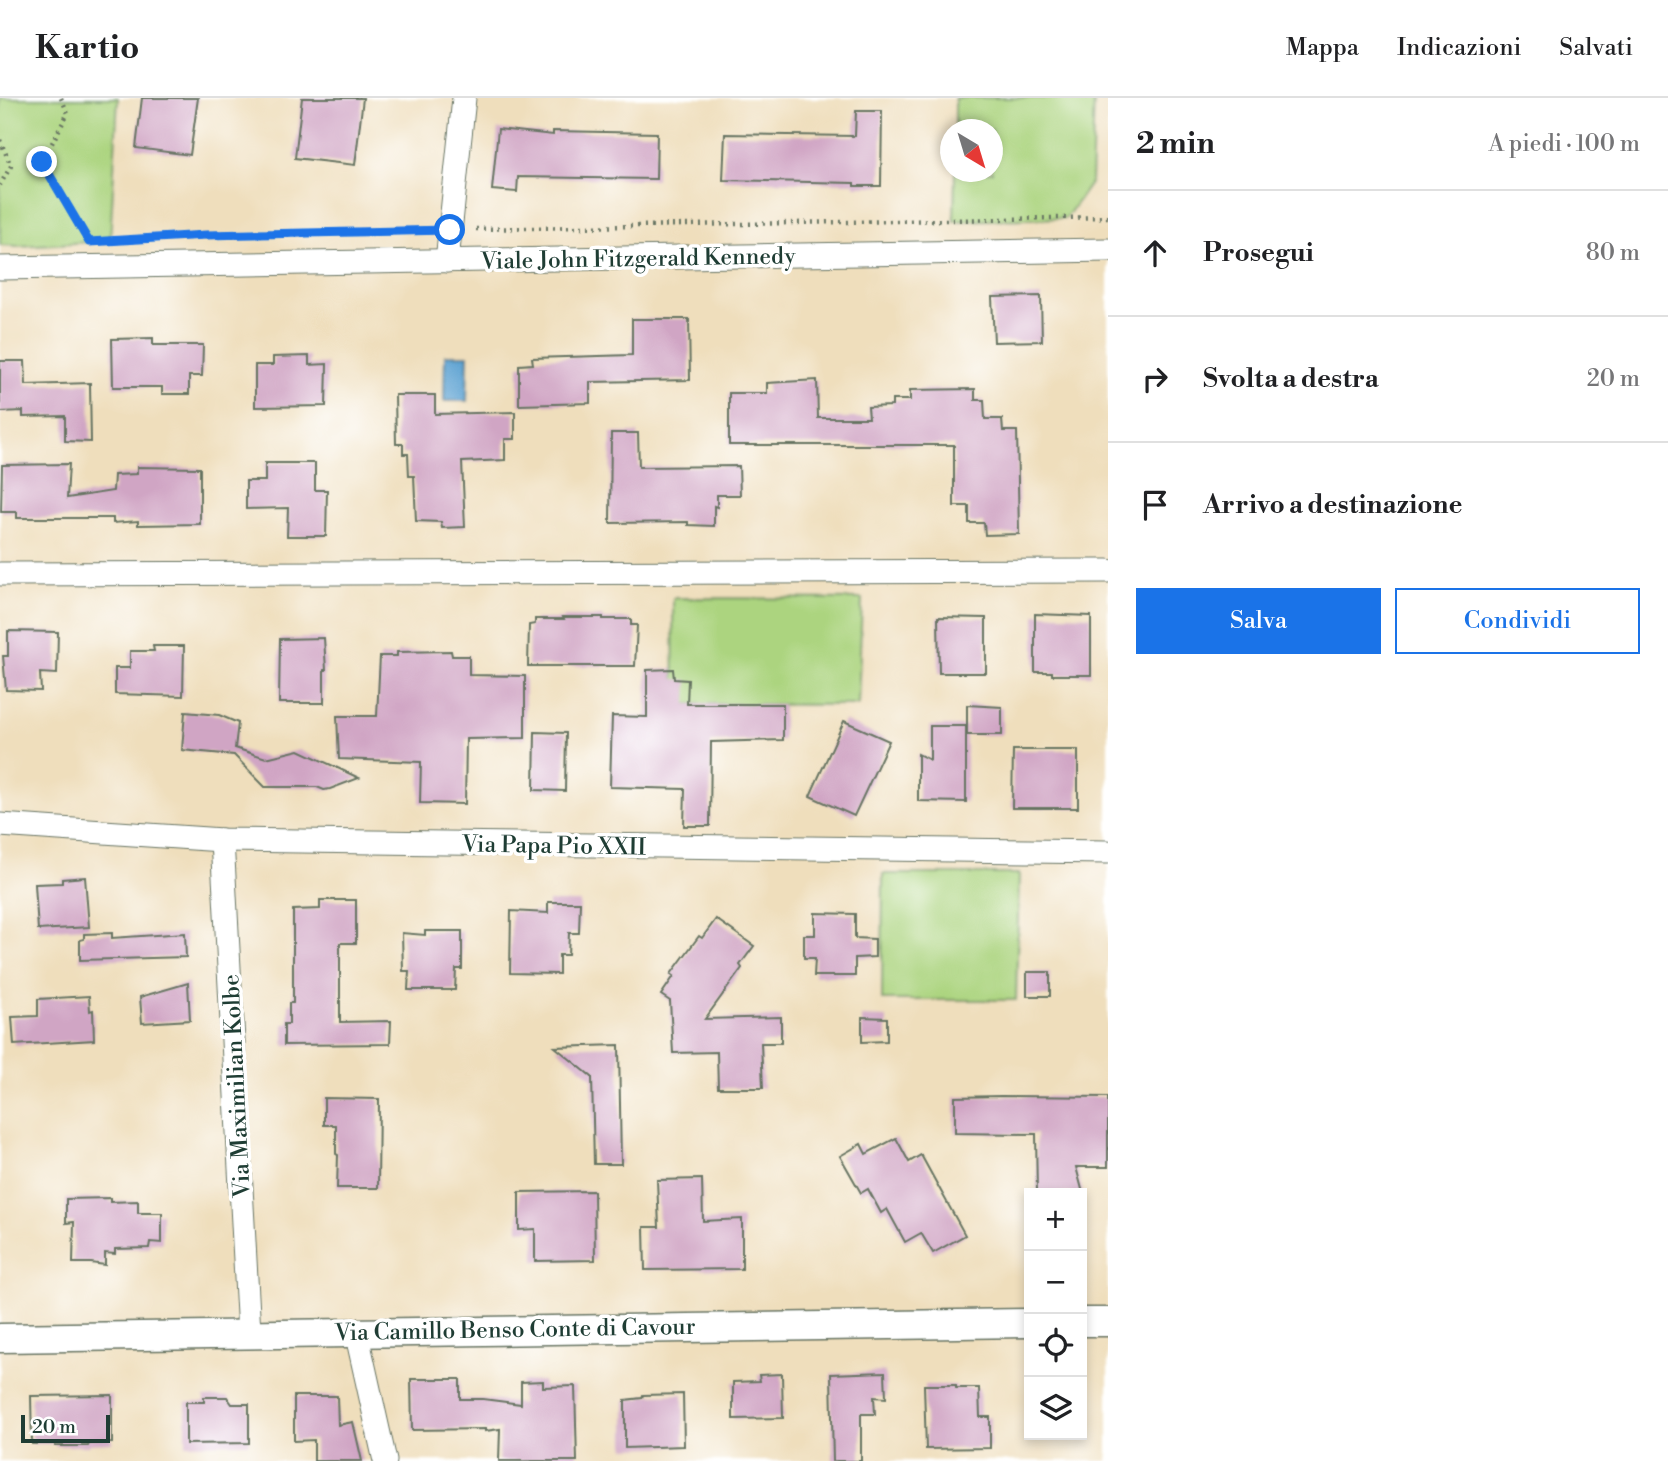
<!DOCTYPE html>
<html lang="it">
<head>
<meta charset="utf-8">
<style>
	body { margin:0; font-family:"Libre Bodoni",serif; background:#f6f6f6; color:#202124 }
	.controls { position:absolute; right:21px; bottom:21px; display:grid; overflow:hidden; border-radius:0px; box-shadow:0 4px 10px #0003 }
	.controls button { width:63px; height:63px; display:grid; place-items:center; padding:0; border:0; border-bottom:2px solid #e0e0e0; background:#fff; color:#202124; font:35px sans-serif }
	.compass { position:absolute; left:940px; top:21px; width:63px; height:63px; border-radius:50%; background:#fff; box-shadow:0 4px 10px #0003; rotate:142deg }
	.scale { position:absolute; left:21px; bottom:18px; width:89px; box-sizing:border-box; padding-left:7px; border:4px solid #1f3d34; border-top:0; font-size:19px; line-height:24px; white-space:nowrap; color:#1f3d34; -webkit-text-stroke:5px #fff; paint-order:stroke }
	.stop { position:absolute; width:21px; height:21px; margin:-16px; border:5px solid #1a73e8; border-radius:50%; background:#fff }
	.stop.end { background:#1a73e8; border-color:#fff; box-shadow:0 2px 7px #0008 }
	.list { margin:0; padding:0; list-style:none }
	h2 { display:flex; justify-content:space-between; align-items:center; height:91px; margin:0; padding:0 28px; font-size:30px }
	h2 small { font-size:23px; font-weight:400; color:#757577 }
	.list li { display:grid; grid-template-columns:46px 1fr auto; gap:21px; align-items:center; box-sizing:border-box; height:126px; padding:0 28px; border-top:2px solid #e0e0e0 }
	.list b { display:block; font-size:26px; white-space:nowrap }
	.list em { font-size:23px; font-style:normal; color:#757577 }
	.actions { display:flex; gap:14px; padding:21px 28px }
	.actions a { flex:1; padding:16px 0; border:2px solid #1a73e8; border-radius:0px; text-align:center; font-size:24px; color:#1a73e8 }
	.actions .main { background:#1a73e8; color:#fff }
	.icon { flex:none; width:38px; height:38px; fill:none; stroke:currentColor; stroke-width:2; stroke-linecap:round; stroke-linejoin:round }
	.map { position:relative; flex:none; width:1108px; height:1363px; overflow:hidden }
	header { display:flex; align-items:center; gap:42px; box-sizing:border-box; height:98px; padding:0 35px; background:#fff; border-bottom:2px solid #e0e0e0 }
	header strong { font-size:33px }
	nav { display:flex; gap:38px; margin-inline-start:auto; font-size:24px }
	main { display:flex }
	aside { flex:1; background:#fff }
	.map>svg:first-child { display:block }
</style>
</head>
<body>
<header>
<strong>Kartio</strong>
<nav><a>Mappa</a><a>Indicazioni</a><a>Salvati</a></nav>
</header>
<main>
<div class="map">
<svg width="1108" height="1363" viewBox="0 0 1108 1363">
	<rect width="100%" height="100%" fill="#fff"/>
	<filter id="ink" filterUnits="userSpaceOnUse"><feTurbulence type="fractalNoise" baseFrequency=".0143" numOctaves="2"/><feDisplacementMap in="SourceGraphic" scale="14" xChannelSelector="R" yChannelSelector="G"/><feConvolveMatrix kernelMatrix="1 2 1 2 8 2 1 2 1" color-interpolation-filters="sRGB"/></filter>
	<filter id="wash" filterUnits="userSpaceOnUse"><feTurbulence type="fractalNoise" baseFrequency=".00686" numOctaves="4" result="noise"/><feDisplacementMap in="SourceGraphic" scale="28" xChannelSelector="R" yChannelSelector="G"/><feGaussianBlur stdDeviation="1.57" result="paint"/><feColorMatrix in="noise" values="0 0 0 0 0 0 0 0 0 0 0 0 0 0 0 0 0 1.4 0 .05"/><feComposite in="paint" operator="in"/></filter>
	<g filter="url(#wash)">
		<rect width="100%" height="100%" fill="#efdebc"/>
		<g fill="#acd47f" stroke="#66885a" stroke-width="2">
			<polygon points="0,0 118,0 110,143 18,148 0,147"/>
			<polygon points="955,0 1094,0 1091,84 1066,120 954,123 955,74 992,74 992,32 955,31"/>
			<polygon points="673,500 862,501 858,607 674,606"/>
			<polygon points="883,776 1019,776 1016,902 882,902"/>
		</g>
		<polygon fill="#5ba1d1" stroke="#3d6f82" stroke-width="2" points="445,257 468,257 467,303 444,303"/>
		<g id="blocks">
			<g fill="#d0a5c4">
				<polygon points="142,0 198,0 190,57 136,50"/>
				<polygon points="302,0 363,0 355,67 295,60"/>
				<polygon points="856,13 882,13 881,88 854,88 854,85 723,82 725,36 855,38"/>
				<polygon points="498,31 553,37 553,33 657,35 656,81 518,79 517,94 492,92"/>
				<polygon points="1041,198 1042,243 994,244 992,199"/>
				<polygon points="632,221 689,221 690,282 590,284 590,305 519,307 519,267 533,266 532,260 632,257"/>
				<polygon points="153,240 153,247 203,247 202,278 189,278 189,296 162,296 162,289 113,289 112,241"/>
				<polygon points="309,258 309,267 327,266 326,308 255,309 255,267 273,267 273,259"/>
				<polygon points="0,263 25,263 26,287 90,285 91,344 65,343 65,318 23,319 23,313 0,314"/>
				<polygon points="817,282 818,320 869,320 868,309 892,308 892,302 910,302 910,292 975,291 975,302 984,302 985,321 1002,321 1003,333 1017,333 1019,436 985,437 984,425 969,425 969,408 954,408 954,347 729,347 729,295 767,295 767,285"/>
				<polygon points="395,297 435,297 435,316 515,314 515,341 505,341 505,362 462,364 465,429 442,430 441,424 416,423 414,378 409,378 408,356 403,356 403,346 396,346"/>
				<polygon points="611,335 638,335 639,369 739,368 740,397 717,397 717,409 714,408 714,428 688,427 688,424 610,425"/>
				<polygon points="265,365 315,365 315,392 327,392 326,438 287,438 288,410 246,411 246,383 265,383"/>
				<polygon points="69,366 67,400 113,393 114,377 137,376 137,369 200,370 200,426 138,427 138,423 113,425 113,420 17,420 17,414 1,414 2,367"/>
				<polygon points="1035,516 1091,518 1091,577 1052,577 1052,574 1035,574"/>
				<polygon points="563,519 603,519 603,521 631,521 631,527 637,527 635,568 528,568 529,527 535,526 535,521 564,521"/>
				<polygon points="938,519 986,520 986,575 939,575"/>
				<polygon points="8,533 58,534 57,576 40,575 41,593 6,592 3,558 8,558"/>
				<polygon points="324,540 326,572 324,572 324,605 279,605 280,541"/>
				<polygon points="153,548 184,548 183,598 115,596 115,570 130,570 130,553 154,553"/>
				<polygon points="451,553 452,558 469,558 469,577 525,578 525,640 466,641 465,706 420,705 421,664 339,661 337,618 377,618 380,558 397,558 397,554"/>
				<polygon points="673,571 674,581 688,582 687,606 783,606 783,642 711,644 710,728 684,728 685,691 610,689 612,618 647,619 647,572"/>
				<polygon points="967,607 1002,609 1002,637 967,637"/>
				<polygon points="185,614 219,617 238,625 235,650 266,660 299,652 359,680 330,691 324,692 317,689 265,689 234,657 182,652"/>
				<polygon points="844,623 889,643 854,718 810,698"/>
				<polygon points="930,628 966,628 966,704 918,703 918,656 930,662"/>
				<polygon points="535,634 566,635 565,693 534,692"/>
				<polygon points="1013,652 1078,652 1078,710 1012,710"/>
				<polygon points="85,779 89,829 38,832 35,786 62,785 62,781"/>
				<polygon points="320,802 356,802 356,845 340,845 340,924 391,923 390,946 284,947 284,926 289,926 289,905 293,905 293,812 320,811"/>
				<polygon points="548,804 580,804 579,835 569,835 568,857 559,857 559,876 510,875 511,813 548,815"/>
				<polygon points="815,815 855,816 855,840 875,841 875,859 855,860 855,878 814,878 815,860 804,860 804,837 815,837"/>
				<polygon points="716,821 754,848 740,867 742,870 705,921 781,919 781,945 761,945 763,990 718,990 717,954 673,955 670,903 661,897 674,878 671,876 699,838 702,840"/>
				<polygon points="425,833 462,833 462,871 456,871 455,892 408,892 409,873 403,873 402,835 425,837"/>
				<polygon points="112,835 112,840 185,835 186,859 80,862 80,842 84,841 84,836"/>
				<rect x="1027" y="874" width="23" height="24"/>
				<polygon points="188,885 190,922 142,925 140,899"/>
				<polygon points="89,898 90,913 93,912 94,942 14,947 12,919 38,918 38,901"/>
				<polygon points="862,919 887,920 887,943 862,944"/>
				<polygon points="619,947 621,1066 594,1066 592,979 555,949"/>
				<polygon points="1001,998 1108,999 1108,1069 1076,1069 1083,1095 1037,1095 1036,1036 955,1035 955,999"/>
				<polygon points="324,1000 379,1001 378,1090 337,1090 338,1057 336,1056 336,1027 324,1027"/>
				<polygon points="896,1040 909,1064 921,1057 965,1137 933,1155 921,1135 905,1144 887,1111 881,1115 868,1091 861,1095 840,1058 861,1046 866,1056"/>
				<polygon points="702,1081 703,1123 742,1121 742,1171 645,1172 644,1129 659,1129 657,1082"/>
				<polygon points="594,1093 595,1162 535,1163 535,1131 519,1132 519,1094"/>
				<polygon points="110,1100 110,1104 138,1103 138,1115 162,1115 162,1145 150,1144 149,1150 115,1151 115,1156 105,1155 105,1167 91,1165 73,1165 74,1124 66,1125 66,1101"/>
				<polygon points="885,1274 886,1300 874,1299 875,1316 861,1316 861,1363 833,1363 831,1276"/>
				<polygon points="782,1276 783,1320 733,1321 733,1284 760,1283 759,1277"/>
				<polygon points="411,1281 460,1281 460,1301 483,1301 521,1306 521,1284 543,1283 543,1289 575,1288 577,1363 499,1363 500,1331 485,1333 485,1331 412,1332"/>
				<polygon points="924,1287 956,1287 956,1290 979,1290 980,1319 990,1319 990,1350 926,1351"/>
				<polygon points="683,1296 684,1348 625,1350 625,1302 642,1300 643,1297"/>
				<polygon points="112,1297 112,1345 89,1346 88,1348 55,1348 55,1346 32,1346 31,1298"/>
				<polygon points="294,1298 337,1298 338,1327 353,1324 362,1363 314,1363 314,1342 294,1343"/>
				<polygon points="204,1299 227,1299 232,1306 249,1306 249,1345 186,1346 186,1304 204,1304"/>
			</g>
		</g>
	</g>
	<g filter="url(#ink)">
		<use href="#blocks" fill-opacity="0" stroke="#687564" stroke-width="2"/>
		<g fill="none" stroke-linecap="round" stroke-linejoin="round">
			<defs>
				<g id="minor">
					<polyline points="447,163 464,0"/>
					<polyline points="0,170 1108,152"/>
					<polyline points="0,476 1108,473"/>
					<polyline points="0,727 222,742 1108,754"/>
					<polyline points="222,742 249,1235"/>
					<polyline points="356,1233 385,1363"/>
				</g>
				<g id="tertiary">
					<polyline points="1082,1224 1108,1224"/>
					<polyline points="0,1240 1029,1225"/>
				</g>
			</defs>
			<use href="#minor" stroke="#687564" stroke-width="25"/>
			<use href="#tertiary" stroke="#687564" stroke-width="31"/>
			<g stroke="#687564" stroke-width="4.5" stroke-dasharray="2 5" stroke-linecap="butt">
				<polyline points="61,0 68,15 42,64 89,143"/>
				<polyline points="0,42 11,68 0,87"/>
				<polyline points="476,131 1108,119"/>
				<polyline points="197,138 426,132"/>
			</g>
			<use href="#minor" stroke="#fff" stroke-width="23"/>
			<use href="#tertiary" stroke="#fff" stroke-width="28"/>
		</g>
	</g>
	<g fill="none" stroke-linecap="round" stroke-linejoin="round" filter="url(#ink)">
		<polyline stroke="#1a73e8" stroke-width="9" points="42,64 89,144 206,137 450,132"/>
	</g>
	<g text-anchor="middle" stroke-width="7" stroke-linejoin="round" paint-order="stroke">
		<g font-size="23" fill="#1f3d34" stroke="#fff">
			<text transform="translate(638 160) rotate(-1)" y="8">Viale John Fitzgerald Kennedy</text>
			<text transform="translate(554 747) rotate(1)" y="8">Via Papa Pio XXII</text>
			<text transform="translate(236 988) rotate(-93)" y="8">Via Maximilian Kolbe</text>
			<text transform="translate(515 1231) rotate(-1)" y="8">Via Camillo Benso Conte di Cavour</text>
		</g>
	</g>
</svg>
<div class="controls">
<button>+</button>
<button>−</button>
<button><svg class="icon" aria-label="locate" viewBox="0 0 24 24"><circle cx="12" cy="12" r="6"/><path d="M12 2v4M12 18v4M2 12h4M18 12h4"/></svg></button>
<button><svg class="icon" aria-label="layers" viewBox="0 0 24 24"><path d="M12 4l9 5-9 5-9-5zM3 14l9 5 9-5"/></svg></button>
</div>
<svg class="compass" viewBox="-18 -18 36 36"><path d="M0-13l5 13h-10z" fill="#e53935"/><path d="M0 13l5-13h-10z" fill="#757577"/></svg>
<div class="scale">20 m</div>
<div class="stop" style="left:450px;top:132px"></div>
<div class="stop end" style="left:42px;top:64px"></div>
</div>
<aside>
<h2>2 min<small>A piedi · 100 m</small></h2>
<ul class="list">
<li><svg class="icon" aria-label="ahead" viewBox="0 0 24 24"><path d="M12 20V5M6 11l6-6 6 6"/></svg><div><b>Prosegui</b></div><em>80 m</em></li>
<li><svg class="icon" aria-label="right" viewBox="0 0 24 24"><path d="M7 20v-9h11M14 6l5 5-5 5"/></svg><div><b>Svolta a destra</b></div><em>20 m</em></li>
<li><svg class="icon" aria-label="arrive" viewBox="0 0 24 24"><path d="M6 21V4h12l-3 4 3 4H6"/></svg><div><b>Arrivo a destinazione</b></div></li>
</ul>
<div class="actions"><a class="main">Salva</a><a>Condividi</a></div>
</aside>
</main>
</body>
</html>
